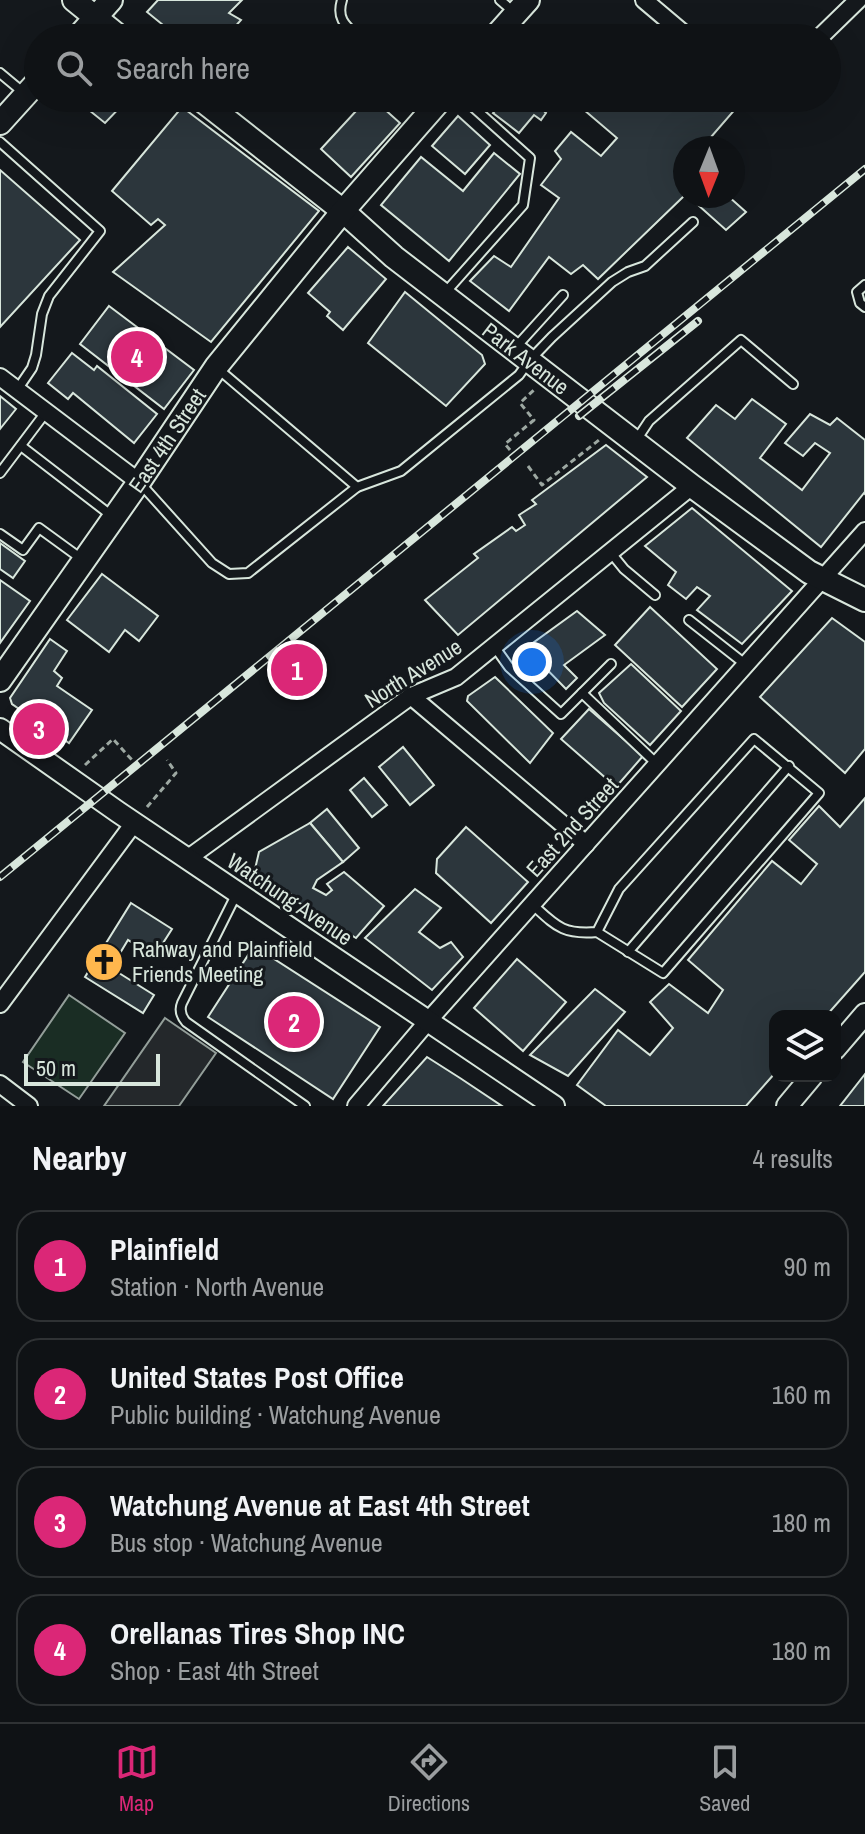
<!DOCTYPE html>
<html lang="en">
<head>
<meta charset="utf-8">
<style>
	body { margin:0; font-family:"Archivo Narrow",sans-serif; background:#1d2022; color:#f1f3f6 }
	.controls { position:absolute; right:24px; bottom:24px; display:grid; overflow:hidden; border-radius:16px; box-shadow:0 8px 32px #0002 }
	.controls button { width:72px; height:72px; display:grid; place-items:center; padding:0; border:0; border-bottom:2px solid #2f3234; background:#0f1215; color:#f1f3f6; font:40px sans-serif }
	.compass { position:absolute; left:673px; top:136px; width:72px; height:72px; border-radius:50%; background:#0f1215; box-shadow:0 8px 32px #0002; rotate:181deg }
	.scale { position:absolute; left:24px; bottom:20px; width:136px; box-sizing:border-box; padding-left:8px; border:4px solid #d8e6dc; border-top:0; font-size:22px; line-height:28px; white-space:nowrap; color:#d8e6dc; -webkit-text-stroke:6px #14181c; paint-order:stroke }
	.you { position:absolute; left:532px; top:662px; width:28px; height:28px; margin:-20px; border:6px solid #fff; border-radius:50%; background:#1a73e8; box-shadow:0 0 0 12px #1a73e833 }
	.badge { display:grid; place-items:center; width:52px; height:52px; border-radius:50%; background:#db2777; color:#fff; font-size:26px; font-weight:700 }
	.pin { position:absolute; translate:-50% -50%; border:4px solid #fff; box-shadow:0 2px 8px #0006 }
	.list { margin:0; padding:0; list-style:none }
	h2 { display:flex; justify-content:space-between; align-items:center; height:104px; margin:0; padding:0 32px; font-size:34px }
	h2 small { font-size:26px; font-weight:400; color:#9b9ea0 }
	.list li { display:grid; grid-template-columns:52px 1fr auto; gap:24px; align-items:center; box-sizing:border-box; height:112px; margin:0 16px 16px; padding:0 16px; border:2px solid #2f3234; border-radius:24px }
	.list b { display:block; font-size:30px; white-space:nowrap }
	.list p { margin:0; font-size:26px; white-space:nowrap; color:#9b9ea0 }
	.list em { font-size:26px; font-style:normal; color:#9b9ea0 }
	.icon { flex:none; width:44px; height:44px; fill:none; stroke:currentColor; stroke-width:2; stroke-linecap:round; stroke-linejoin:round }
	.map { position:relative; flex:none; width:865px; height:1106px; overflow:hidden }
	.search { position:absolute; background:#0f1215; box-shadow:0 8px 32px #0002; left:24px; right:24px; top:24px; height:88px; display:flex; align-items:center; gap:20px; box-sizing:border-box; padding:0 28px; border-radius:44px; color:#9b9ea0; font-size:30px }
	.sheet { height:616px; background:#0f1215 }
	nav { display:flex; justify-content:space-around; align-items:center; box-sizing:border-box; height:112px; border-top:2px solid #2f3234; background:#0f1215; font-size:22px; color:#9b9ea0 }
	nav a { display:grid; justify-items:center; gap:4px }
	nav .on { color:#db2777 }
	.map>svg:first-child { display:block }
</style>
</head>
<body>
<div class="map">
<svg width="865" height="1106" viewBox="0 0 865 1106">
	<rect width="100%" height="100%" fill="#14181c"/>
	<polygon fill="#1a2d24" stroke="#939e99" stroke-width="2" points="69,995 125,1033 79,1099 23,1062"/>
	<polygon fill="#24282b" stroke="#939e99" stroke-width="2" points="165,1018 216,1053 179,1106 104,1106"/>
	<g fill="#2c363c" stroke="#d8e6dc" stroke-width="2">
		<polygon points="158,0 242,0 229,13 241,20 225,38 179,38 147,12"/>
		<polygon points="74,98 129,98 105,123"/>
		<polygon points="368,98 372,98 400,123 351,177 321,149"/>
		<polygon points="501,98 530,98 546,113 541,120 534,115 519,133 493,113 501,104 498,102"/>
		<polygon points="570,98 728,98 738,106 711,137 727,146 726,148 685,148 685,195 598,279 583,265 571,274 549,257 509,311 470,281 494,256 511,267 559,198 541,185 561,159 555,151 571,132 601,156 617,138"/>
		<polygon points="182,107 319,211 211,342 113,272 165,225 158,219 151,225 112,191"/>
		<polygon points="458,116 490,145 465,174 432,146"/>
		<polygon points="494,153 520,174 449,261 381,205 421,157 463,191"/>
		<polygon points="0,170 80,240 0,327"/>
		<polygon points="688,196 728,196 746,212 726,230"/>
		<polygon points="348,247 386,279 343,330 327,316 330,312 308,293"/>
		<polygon points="405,292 482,355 485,364 446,406 368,343"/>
		<polygon points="109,306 194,370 164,409 80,344"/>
		<polygon points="72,353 94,370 97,366 157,414 134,443 73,393 68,399 48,383"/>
		<polygon points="0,396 16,409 0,429"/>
		<polygon points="752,399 786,424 760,458 802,490 830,453 815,443 803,456 785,443 810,414 830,425 837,418 865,440 865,494 864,493 821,547 687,438 716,405 735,419"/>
		<polygon points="606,445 647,477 458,635 425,600 478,558 474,554 512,527 516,531 525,525 519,515 536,504 532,500"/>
		<polygon points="692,508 792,591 742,644 697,610 710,596 697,587 686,599 668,585 676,572 645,546"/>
		<polygon points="0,543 25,561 13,578 0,569"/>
		<polygon points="102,574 158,616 139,641 125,630 109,652 67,620"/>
		<polygon points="0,580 30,601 0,643"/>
		<polygon points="650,607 717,669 682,707 615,645"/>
		<polygon points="577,611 605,635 564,665 577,678 566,689 526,648"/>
		<polygon points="832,618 865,642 865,749 845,773 760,697"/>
		<polygon points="50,639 67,651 54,671 62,678 57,686 92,710 69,743 12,704 10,698"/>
		<polygon points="631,664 681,711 650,745 604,703 599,693"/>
		<polygon points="495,677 553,733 530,763 467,701 468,696"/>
		<polygon points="589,709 643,756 616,787 561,739"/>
		<polygon points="403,747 434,785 410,805 379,767"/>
		<polygon points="364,778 387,805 372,817 350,790"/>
		<polygon points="865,798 865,972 826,1016 775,1016 775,1073 746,1106 606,1106 577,1085 618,1030 650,1055 673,1028 650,1002 669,984 708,1013 723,990 688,960 772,861 801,884 817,864 789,840 819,806 840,827"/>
		<polygon points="327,809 359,848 343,862 310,823"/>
		<polygon points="310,823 343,862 317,880 313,888 326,895 332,890 327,884 344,872 384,906 356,938 298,902 296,898 270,880 266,880 255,869 259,852"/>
		<polygon points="466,827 528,882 491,923 436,873 437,859"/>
		<polygon points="415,889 441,908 419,932 440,948 451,942 463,957 432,990 365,938"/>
		<polygon points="131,903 172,929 154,957 128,940 111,968 154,995 143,1013 85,977"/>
		<polygon points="254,946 380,1027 333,1099 208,1017"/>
		<polygon points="517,959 566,1002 523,1051 474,1008"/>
		<polygon points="595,989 625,1012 568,1076 530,1055"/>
		<polygon points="427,1057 460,1078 502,1106 383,1106"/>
		<polygon points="865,1074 865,1106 840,1106"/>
	</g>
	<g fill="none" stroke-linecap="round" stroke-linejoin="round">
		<defs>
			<g id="service">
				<path d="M342,0C336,19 346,26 359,38"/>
				<polyline points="500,0 515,13"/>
				<polyline points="0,73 24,93"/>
				<polyline points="0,142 100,231 49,296 42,314 36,355 32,368 17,390"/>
				<polyline points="865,285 857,292 860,303 865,307"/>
				<polyline points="444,294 523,205 530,158 463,98"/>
				<polyline points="515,348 563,295"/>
				<polyline points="217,368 357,487"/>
				<polyline points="635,442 649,421 741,340 793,384"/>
				<polyline points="21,446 112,516"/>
				<polyline points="0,473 46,412"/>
				<polyline points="140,483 212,563 229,574 248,573 357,487 401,471 519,375 529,361 552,337 612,282 628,272 645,266 693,222"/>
				<polyline points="0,534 23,550 39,528 83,560"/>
				<polyline points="611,553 624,569 655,595"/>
				<polyline points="689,620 745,664"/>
				<polyline points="494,646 509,667 561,714 611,664"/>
				<polyline points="582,693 657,764"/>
				<path d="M237,893L182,1003C179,1010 181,1016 186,1022L305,1106"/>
				<path d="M533,905C556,926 563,935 597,932L619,889L754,739L819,793L663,973L597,932"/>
				<polyline points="628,952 789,766"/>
			</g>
			<g id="minor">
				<polyline points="644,0 689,38"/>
				<polyline points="819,38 858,0"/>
				<polyline points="0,377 139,482"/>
				<polyline points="411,696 586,844"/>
				<polyline points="187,859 411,696 456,677 692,486"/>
				<polyline points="0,1004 134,823"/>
				<polyline points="0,1084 29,1106"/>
				<polyline points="356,1106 428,1021 865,531"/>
			</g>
			<g id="tertiary">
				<polyline points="0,729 118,812 554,1106"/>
				<polyline points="835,1049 865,1014"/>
				<polyline points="787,1106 812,1076"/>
			</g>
			<g id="secondary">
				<polyline points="74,0 121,38"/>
				<polyline points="77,38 111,0"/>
				<polyline points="494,38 528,0"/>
				<path id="s1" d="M199,98L343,211L394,257L692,486L809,572L865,600"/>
				<polyline points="0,123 38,81"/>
				<path id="s2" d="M0,680L139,482L216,367L343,211L442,98"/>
			</g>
		</defs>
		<use href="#service" stroke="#d8e6dc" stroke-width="12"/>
		<use href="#minor" stroke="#d8e6dc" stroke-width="20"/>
		<use href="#tertiary" stroke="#d8e6dc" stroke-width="24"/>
		<use href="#secondary" stroke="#d8e6dc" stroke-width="26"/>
		<g stroke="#9da8a2" stroke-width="3" stroke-dasharray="6 4" stroke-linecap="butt">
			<polyline points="510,450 505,444 534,420 520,403 535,389"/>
			<polyline points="528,466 542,485 599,440"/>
			<polyline points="85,765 113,739 132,760"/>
			<polyline points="147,807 176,773 167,760"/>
		</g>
		<use href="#service" stroke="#14181c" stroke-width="8"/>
		<use href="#minor" stroke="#14181c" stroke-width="16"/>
		<use href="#tertiary" stroke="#14181c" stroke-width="20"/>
		<use href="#secondary" stroke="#14181c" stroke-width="22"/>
		<defs>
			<g id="rail">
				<polyline points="579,416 698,321"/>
				<polyline points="0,877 865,169"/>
			</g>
		</defs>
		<use href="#rail" stroke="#d8e6dc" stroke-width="8"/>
		<use href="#rail" stroke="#14181c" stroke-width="5" stroke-dasharray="15" stroke-linecap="butt"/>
	</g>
	<defs>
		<symbol id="church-disc" viewBox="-11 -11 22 22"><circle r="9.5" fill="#ffb74d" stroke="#14181c"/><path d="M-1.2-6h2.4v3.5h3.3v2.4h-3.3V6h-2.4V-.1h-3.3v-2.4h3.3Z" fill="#111"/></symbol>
	</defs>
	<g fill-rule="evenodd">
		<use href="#church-disc" x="82" y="940" width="44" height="44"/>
	</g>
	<g text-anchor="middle" stroke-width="6" stroke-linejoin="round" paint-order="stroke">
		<g font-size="22" fill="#d8e6dc" stroke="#14181c">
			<text dy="8" stroke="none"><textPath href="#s1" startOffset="418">Park Avenue</textPath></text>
			<text dy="8" stroke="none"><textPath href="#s2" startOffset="292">East 4th Street</textPath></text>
			<text transform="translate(413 673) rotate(-32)" y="8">North Avenue</text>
			<text transform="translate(572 827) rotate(-48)" y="8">East 2nd Street</text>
			<text transform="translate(290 899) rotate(34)" y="8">Watchung Avenue</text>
		</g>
		<g font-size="22" fill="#d8e6dc" stroke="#14181c" text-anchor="start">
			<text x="132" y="957">Rahway and Plainfield<tspan x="132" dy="25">Friends Meeting</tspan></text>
		</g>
	</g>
</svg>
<div class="controls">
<button><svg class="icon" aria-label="layers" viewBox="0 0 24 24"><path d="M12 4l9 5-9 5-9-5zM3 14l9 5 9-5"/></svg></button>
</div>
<svg class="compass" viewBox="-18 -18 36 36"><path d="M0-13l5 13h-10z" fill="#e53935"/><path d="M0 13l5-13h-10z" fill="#9b9ea0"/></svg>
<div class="scale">50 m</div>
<div class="you"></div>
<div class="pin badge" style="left:297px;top:670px">1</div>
<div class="pin badge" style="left:294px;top:1022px">2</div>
<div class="pin badge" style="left:39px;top:729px">3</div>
<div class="pin badge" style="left:137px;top:357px">4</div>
<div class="search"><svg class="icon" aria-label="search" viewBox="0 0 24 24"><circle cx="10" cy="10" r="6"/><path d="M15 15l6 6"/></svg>Search here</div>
</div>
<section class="sheet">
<h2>Nearby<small>4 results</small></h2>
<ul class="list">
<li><span class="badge">1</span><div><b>Plainfield</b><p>Station · North Avenue</p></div><em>90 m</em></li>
<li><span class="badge">2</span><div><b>United States Post Office</b><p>Public building · Watchung Avenue</p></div><em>160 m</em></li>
<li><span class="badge">3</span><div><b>Watchung Avenue at East 4th Street</b><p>Bus stop · Watchung Avenue</p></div><em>180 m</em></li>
<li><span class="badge">4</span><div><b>Orellanas Tires Shop INC</b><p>Shop · East 4th Street</p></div><em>180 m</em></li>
</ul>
</section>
<nav>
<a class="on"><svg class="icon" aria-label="map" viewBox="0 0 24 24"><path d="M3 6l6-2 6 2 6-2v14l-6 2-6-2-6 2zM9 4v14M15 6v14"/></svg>Map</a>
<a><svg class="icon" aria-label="directions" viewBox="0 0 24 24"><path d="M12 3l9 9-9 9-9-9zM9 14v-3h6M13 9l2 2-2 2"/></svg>Directions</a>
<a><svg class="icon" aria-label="saved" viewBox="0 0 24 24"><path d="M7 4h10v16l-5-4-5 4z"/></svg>Saved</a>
</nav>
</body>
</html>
